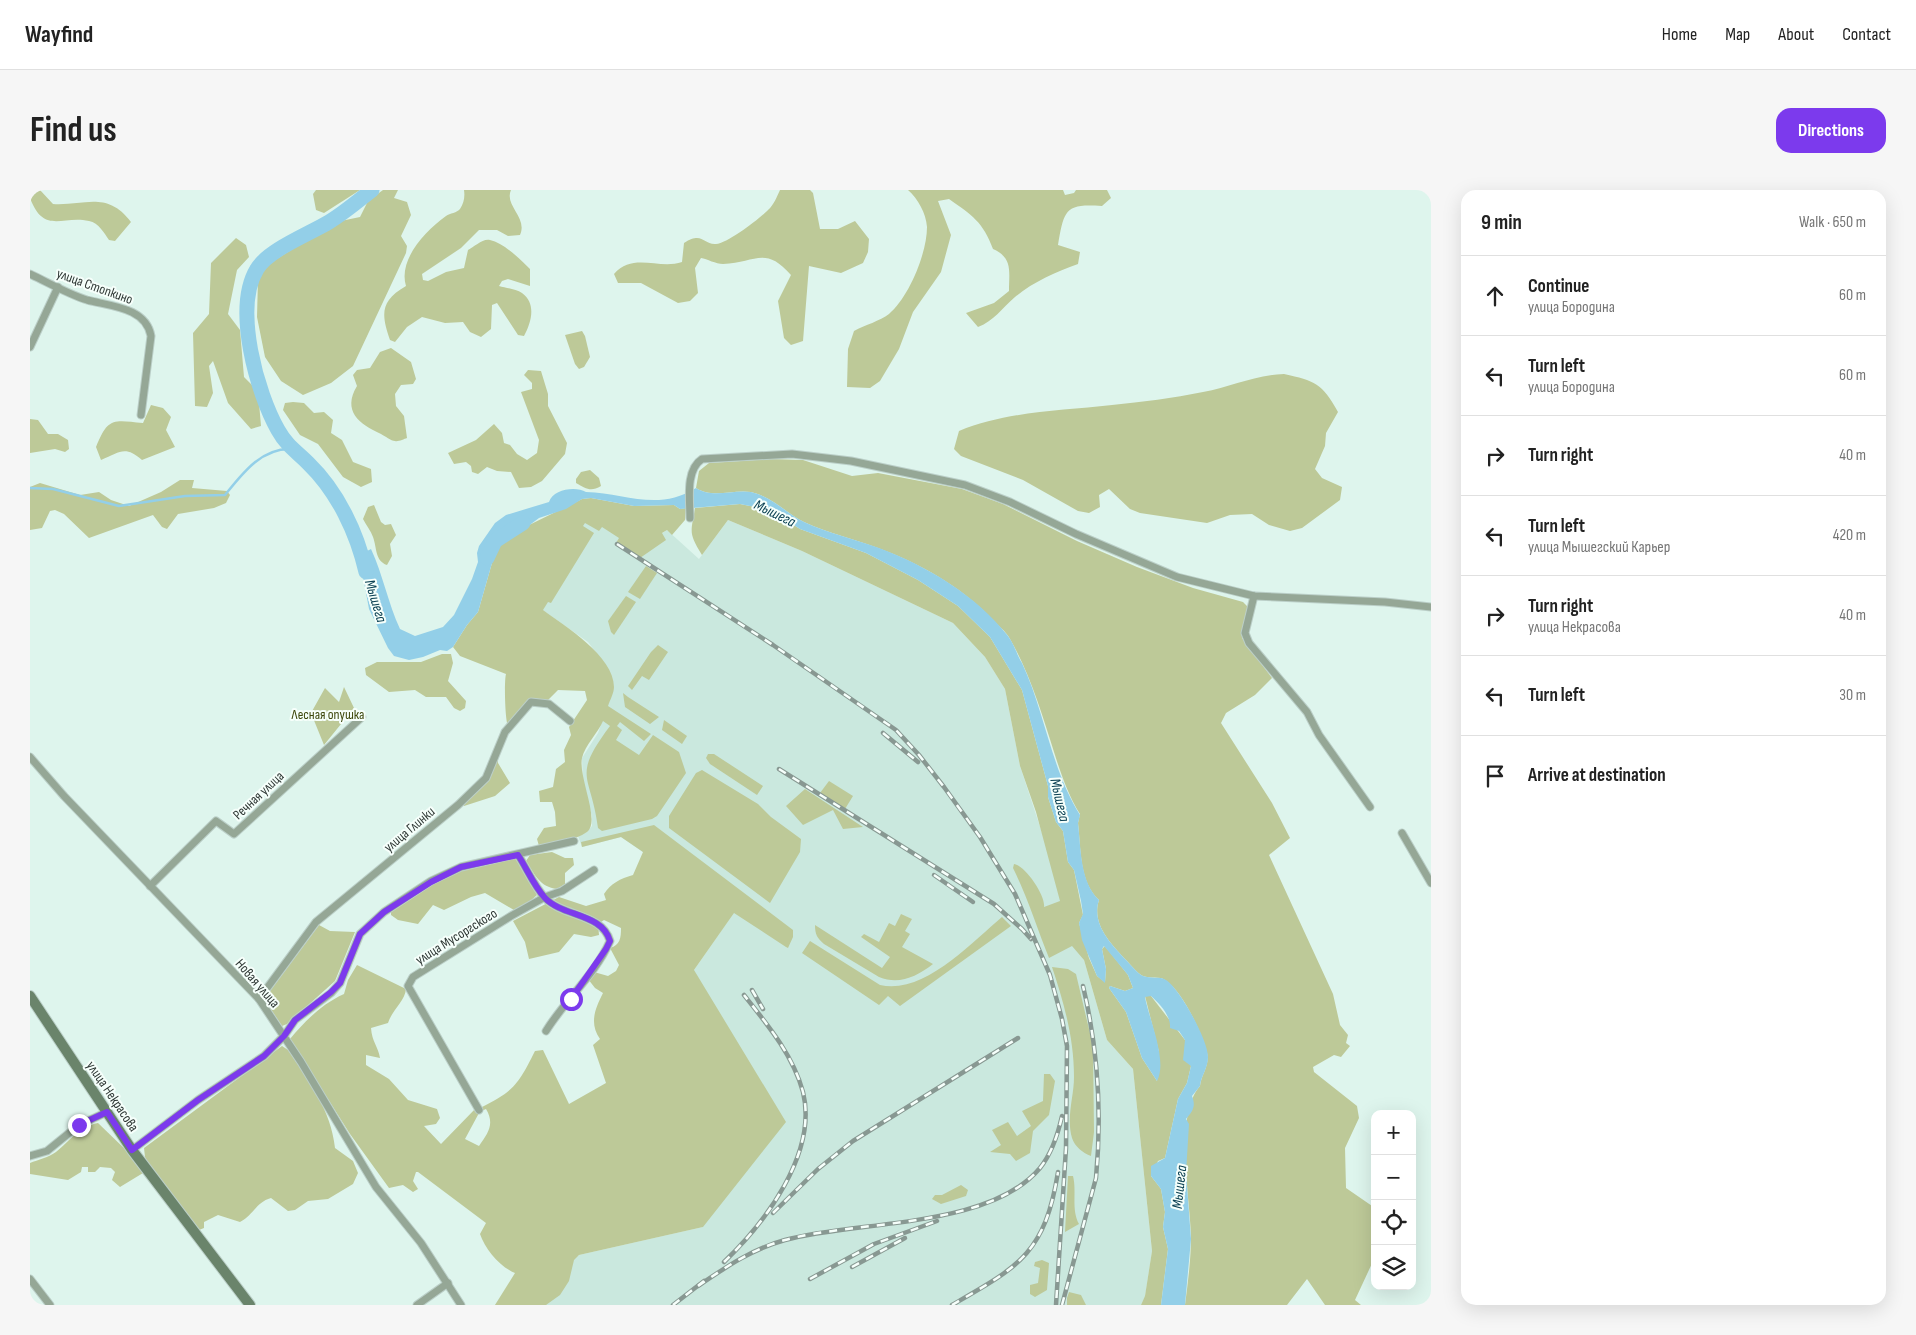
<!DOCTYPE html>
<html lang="en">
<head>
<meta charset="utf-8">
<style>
	body { margin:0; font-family:"Sofia Sans Condensed",sans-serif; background:#f6f6f6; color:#222 }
	.controls { position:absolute; right:15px; bottom:15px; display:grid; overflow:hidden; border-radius:10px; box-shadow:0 5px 20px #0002 }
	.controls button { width:45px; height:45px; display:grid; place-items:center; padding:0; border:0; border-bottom:1px solid #e0e0e0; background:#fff; color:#222; font:25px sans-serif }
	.stop { position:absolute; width:15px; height:15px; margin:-11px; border:4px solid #7c3aed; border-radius:50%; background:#fff }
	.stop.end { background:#7c3aed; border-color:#fff; box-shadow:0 1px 5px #0008 }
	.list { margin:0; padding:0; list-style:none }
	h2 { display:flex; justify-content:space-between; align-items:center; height:65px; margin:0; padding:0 20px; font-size:21px }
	h2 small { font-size:16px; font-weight:400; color:#767676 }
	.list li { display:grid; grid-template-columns:32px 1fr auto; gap:15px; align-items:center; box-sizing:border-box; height:80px; padding:0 20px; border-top:1px solid #e0e0e0 }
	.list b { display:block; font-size:19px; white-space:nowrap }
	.list p { margin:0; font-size:16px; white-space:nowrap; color:#767676 }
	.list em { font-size:16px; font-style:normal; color:#767676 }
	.icon { flex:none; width:28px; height:28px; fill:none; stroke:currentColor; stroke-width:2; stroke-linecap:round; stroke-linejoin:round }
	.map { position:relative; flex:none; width:1401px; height:1115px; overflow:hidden; border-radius:15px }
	header { display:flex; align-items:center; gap:30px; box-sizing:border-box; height:70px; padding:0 25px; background:#fff; border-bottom:1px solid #e0e0e0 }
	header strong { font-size:24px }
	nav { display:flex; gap:28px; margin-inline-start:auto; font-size:18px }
	.intro { display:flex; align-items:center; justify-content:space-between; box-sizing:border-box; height:120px; padding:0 30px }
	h1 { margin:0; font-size:35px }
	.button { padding:12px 22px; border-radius:15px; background:#7c3aed; color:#fff; font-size:18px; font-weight:700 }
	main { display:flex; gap:30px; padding:0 30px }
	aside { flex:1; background:#fff; border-radius:15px; box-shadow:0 5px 20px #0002 }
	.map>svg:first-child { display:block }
</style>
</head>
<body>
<header>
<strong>Wayfind</strong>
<nav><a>Home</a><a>Map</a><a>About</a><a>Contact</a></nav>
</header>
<div class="intro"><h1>Find us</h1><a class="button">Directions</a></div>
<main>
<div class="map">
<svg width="1401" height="1115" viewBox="0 0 1401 1115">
	<rect width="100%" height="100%" fill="#def5ed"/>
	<polygon fill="#cae8de" points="566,328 619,352 637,340 669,369 698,330 772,361 923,433 955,467 975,499 990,576 1054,770 1077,850 1103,879 1122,1061 1115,1107 1111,1115 465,1115 474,1102 511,1099 549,1065 673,1037 664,780 703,724 591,647 552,657 548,646 557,642 562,636 562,626 553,596 552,568 568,543 584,497 574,473 558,452 494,407 555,331"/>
	<g fill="#bdc998">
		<path d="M10,0L23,14C54,16 77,0 101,32L85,51L79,50C74,43 69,33 59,31C32,25 14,45 0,8L3,2Z"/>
		<polygon points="286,0 330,0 294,23 286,20 283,4"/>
		<polygon points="353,0 368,0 364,8 377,12 381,25 371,46 377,56 376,63 323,176 301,193 273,205 251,191 235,167 227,127 228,89 237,75 306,32 330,27 338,11"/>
		<path d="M434,0H481C474,16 498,27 490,45L478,46L467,40H449L431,58L392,84L393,90L398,91L416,82L434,78L438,60C444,57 453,48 460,50C474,53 491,70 500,79V96L478,89L472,91L469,96C476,98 486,99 492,103C507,114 501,133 494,146L488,145L467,113L462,115L461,139L451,147L440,142L433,132L415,133L392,127L377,137L365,152L360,150C351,124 350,111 376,96C368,70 395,41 416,26C420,23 427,23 430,19C434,13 435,7 434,0Z"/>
		<path d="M750,0H780L783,3L790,39H808L825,31L839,49L838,62L833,73L811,83L779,76L773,151L761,155L754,148L748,111L761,85C735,55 725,73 693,74C686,74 677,69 671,68L665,78L668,103L660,111L648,113L611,93H588L584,84C603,62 629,80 652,72L654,53C673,41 673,55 686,54C698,53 729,29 738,20C744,15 747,6 750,0Z"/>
		<path d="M878,0H1033L1035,5L1044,3L1046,0H1077L1081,8L1072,16C1035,13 1034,20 1028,55L1050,62L1048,74C1026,82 1003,92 985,107C972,118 964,131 948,137L936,123L964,113L979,101C979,81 983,68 963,59C953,32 942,25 919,9L908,11L921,45L911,82L883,122L869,159L850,191L840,198L817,197L818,159L824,141C835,135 850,131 859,124C879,107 897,63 897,37C896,23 888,9 878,0Z"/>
		<polygon points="206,48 216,55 219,67 207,80 198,124 210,140 214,187 228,201 231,236 221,239 198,213 183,171 179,176 183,203 177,217 165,216 163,143 179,124 181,73"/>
		<polygon points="552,141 555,146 560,167 554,177 549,179 545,174 535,145"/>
		<path d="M361,158L381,172L386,189L383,194L371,195L365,204L366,216L374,226L377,248C374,249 368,252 365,251C361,251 355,246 351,244C329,234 312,221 327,196L323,185L327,180L340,178L350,162Z"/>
		<polygon points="498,180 511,181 518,204 518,216 537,253 535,264 512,291 501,297 489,298 481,282 467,281 457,277 448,284 442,282 441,276 436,272 424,274 418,263 446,250 464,234 472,243 474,253 480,255 487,264 497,270 507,263 509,250 491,202 502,199 502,193 494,185"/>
		<path d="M1254,184C1285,191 1292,193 1308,222L1296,243L1295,256L1285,279L1292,288L1312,297L1310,310L1272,338L1260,341L1239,335L1222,324L1200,325L1177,333L1110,323L1100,319L1079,299L1069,305L1070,317L1059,323L1048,321L993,290L931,266L924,259L929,241C978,221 1030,221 1082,215C1112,212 1143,208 1173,202C1201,197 1224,185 1254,184Z"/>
		<polygon points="263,212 274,213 284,223 294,222 303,230 301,243 312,250 323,272 341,279 342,292 331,297 313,287 288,254 270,245 253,220 255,213"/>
		<path d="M121,215L133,218L141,227L136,240L145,257L112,270C95,255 90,262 71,270L66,257C78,227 83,230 113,233Z"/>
		<polygon points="0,229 8,230 18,244 28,244 38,250 39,259 35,262 25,259 0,263"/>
		<path d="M740,269L773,270L822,286L848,283L932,299L973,314L1047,351L1107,377L1163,398L1213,412L1218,417L1212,448L1242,488L1225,505L1196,523L1191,533L1242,613L1260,648L1239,665L1303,804L1310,835L1318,845L1316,853L1320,856L1311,867L1304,865L1283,877L1284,882L1327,916L1329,928L1315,958L1316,998L1345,1018V1067L1325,1110L1331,1115H1295L1277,1089L1257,1115H1155C1158,1092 1161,1069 1161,1046C1160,1007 1144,925 1170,896C1171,885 1180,875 1177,863C1172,844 1153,801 1135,790C1130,786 1120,789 1113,786C1107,783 1101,775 1096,770C1081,754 1061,734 1069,710C1049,692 1051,658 1048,633L1050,624C1038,605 1031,584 1024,562C1012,524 1000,484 980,449C976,441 966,434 960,427C930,396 889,373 848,358C824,349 798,343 774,332C756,323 742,307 721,302C703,299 683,309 666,298L669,281L679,273Z"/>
		<path d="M560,280L569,288L571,296C561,302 556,299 546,293V289L551,282Z"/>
		<polygon points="150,290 164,290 162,298 197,301 200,305 196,313 184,318 148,324 137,339 132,337 123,325 59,348 34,324 25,320 20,321 12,338 0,340 0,297 10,293 50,305 69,302 81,310 99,316 131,302"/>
		<path d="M561,308L604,316L644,315L650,319L656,318L655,330L642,345L637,340L632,343L636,350L610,368L586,353L589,348L572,337L569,341L555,333L553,336L564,343L521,413L518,412L513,420C535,436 584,466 584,497C584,503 580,510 578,516L621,544L614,551L590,532L587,536L592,540L586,550L609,565L623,545L649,562L656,583L627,626L622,629L572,641L568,638C561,583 541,588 580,536L573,531C568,543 555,555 552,568C548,587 571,631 557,642C545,651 523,653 509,656L507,649L514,638L526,636L525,622L522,612H510L509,601L523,597L526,579L535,572L534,560L541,545L539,537L557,510L555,501L528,500L517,511L505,509L499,512L478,536C475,530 474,491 476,484L430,466L423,457L437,435L448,422L466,359L465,351L468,346L493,338L552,309Z"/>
		<path d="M710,314L725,317L744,327L756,330L770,339L836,363L888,390L928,416L960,447L992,500L1018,596V607L1026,632L1033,641L1038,672L1044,680L1053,725L1049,733L1059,768L1067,786L1075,792L1076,779L1072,759L1075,756L1098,785L1103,798L1095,801L1080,796L1079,798L1096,822L1112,868L1127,891L1129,862L1115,806H1121L1155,850L1161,876L1157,893L1148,909L1135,968L1128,971L1121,986L1131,999L1135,1022L1133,1037L1138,1059L1131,1115H1111L1115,1106L1122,1061L1103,879L1077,850L1054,770L1042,756L1019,768C1007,738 998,708 983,678L984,674C995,675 1016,706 1014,717L1030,711L1006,622L990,576L975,499L955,467L923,433L772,361L698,330L672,365C658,342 661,343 665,318Z"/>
		<path d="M344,315L351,332L355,335L361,334L366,345L360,354L362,366L357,375C345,371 347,358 343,347C341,341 336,335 333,329L338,317Z"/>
		<polygon points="616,376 627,383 610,409 598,402"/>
		<polygon points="596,406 606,412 584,445 581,442 578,431"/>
		<polygon points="628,455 638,462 619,490 612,486 602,500 598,496 621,462"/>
		<polygon points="412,464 421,464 423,473 418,491 436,511 435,518 430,521 424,518 416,507 396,507 385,500 359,502 336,485 335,478 347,472 391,472"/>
		<polygon points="314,497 324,518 294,555 281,523 295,498 309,512"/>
		<polygon points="593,503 598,507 629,527 620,534 595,517"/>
		<polygon points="634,530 657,546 652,554 632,540"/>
		<polygon points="678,564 684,564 733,596 727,605 680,574 676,568"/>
		<polygon points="467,565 468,573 480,593 465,606 434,616 434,611 457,589"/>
		<polygon points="672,580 728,614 741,627 771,649 770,662 740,713 639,638 639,626 666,583"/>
		<polygon points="799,591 823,606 815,619 790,603"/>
		<polygon points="775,599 833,637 813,639 803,620 773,635 756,616"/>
		<path d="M624,635L763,740V747L758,758L756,757L704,723L664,780L756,932L673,1037L549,1065L544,1070L539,1091L530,1105L516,1115H465L485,1083C470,1077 455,1059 450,1044L456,1033L388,982H386L383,991L388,999L383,1002L373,995L359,998L320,944L260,849C276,830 292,814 314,804L318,790L327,775L376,799C375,811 362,820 358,833L341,838C342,852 348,856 350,868L336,865V875L359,889L378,910L407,919L410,928L406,934L394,936L411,954L445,919L449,923L435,949L449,956C458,943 465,934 456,919L449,922L450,918C484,901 488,895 505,861L513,860L539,914L576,893L563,855L570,849C559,833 565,819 573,803L565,798L558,789L564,782L578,786L586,781L589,775L580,758C590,755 591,748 591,738L574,730L568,734L569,745L561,747L544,744L529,762L499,769L495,752L483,731L529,707L556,716L576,710L574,704C581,693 590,689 603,685L613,662L591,647L552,657L551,652Z"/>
		<path d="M522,662L535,668H543L544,675L535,683V694L527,699C510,697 505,685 496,671L500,665Z"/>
		<polygon points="476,669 486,669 507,705 497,714 484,720 455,703 441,707 414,720 403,715 388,734 368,730 361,725 361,722 408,691 434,679"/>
		<path d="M871,724L882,729L875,741L880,744L872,757L903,774C886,787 869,795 849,787L794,754C787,748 785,744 785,735L852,778L860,767L831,747L834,744L849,752L859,733L865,736Z"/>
		<path d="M972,727L981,736L870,816L858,806L849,815L772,763L780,751L850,795C894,805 941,753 972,727Z"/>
		<polygon points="289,735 300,741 325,742 305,791 257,834 252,836 234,809"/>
		<path d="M1022,777L1038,779L1046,784L1063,856L1064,942L1061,966C1053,963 1045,957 1042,948C1036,927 1044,907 1044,887C1044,848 1034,813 1022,777Z"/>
		<path d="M252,856L258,860C279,891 301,920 305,958L323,971L328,983L323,994L298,1009L278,1011L265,1020L258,1021L241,1008C226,1012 223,1026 210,1032L188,1025L174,1032V1038L169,1040L119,975L115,967L114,958Z"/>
		<polygon points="1014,884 1020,884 1025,891 1019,925 1003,941 1000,963 986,971 980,964 960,962 971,955 962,940 978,932 987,946 1001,936 992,921 1013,911"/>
		<path d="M68,933L98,962L113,983L90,997L82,990L85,982L81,978L70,977L65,982H58V977H52L51,982L38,990L0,984V973C8,970 19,967 26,962C41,950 48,937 68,933Z"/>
		<path d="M1038,986H1043C1047,1002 1041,1019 1049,1034L1035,1042Z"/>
		<polygon points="931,995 938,1000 936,1006 911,1014 902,1009 905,1005 912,1005"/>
		<polygon points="1012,1070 1019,1073 1017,1100 1005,1107 1000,1104 1000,1095 1008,1093 1010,1078 1004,1076 1005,1072"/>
		<polygon points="1039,1102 1051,1105 1056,1115 1037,1115 1037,1108"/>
	</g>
	<path fill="#93cfe8" d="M666,298C683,309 703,299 721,302C742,307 756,323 774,332C798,343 824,349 849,358C897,376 946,405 978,446C984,454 987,465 992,473C1015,522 1021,579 1050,625L1048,633C1051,659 1050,692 1069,710C1061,734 1081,754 1096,770C1101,775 1107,783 1113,786C1120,789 1130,786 1136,790C1150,799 1178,850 1178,867C1178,878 1171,886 1170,896L1162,906C1166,916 1163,921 1156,929L1159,934L1156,983L1161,1049L1155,1115H1131L1138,1059L1133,1037L1135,1022L1131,999L1121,986V976L1135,968L1148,909L1157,893L1161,876L1153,870L1155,850L1149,841L1140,838C1141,826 1130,814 1121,806L1115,807C1119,829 1138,871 1127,891L1112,868L1096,822L1079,798L1080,796L1095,801L1103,798L1098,785L1074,756L1072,759L1076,779L1075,793L1067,786L1052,750L1049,733L1053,724L1051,711L1044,680L1038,672L1033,641L1026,632L1018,607V596L992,500L960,447L928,416L888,390L836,363L770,339L756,330L744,327L725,317L710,314L650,319L644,315L604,316L561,308L552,309L536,319L509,328L485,346C473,343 464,344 466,359L448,422L437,435L423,457L417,461L410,460L393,467L379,470L364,466L358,458L339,419L329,365L341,359C353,385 358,413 370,439L385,446L413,437L424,425L442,389L448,372L447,363L449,356L465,333L476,325L519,312C523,299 546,296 556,302C595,303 628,322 666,298Z"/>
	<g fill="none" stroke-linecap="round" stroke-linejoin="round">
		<path stroke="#93cfe8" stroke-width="2.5" d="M0,298L23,299L89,316L155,306L195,305C212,284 231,258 261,259"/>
		<g stroke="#93cfe8" stroke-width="15">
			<polyline points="457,368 465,351 493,333"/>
			<path d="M336,382C327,343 308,302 278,273C266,261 257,256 248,240C227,203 203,118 227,79C238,60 279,44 299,32C314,23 328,11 342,0"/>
		</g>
		<defs>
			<g id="street">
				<path d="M0,84C19,93 38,104 57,110C79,116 116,117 121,146L111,225"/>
				<polyline points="0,157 28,97"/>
				<path d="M660,328C660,310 655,280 672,269L762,264L821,271L935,295L980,312L1046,344L1147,387L1224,406L1355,412L1401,417"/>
				<polyline points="1224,406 1215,443 1219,453 1277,522 1289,545 1340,617"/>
				<polyline points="0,567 34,606 229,809 271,872 346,997 391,1053 431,1115"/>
				<polyline points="1372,643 1401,693"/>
				<path d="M488,665C497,679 504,696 515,708C533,727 572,723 580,751C565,785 535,810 516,841"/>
				<polyline points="120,696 186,631 204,644 332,527"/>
				<polyline points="229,809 286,732 428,615 456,588 475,542 501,512 519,514 540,531"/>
				<polyline points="449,920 378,796 383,787 481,726 515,707 532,701 564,680"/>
				<polyline points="102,960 168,910 234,866 254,846 265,830 301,803 310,793 330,744 354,722 401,691 431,677 544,651"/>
				<polyline points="0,966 17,961 49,935 77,922"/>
				<polyline points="0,1089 20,1115"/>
				<polyline points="387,1115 418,1093"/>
			</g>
			<polyline id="secondary" points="0,806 102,960 220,1115"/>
		</defs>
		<use href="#street" stroke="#bbcfc8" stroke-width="9"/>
		<use href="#secondary" stroke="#bbcfc8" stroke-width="12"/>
		<use href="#street" stroke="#95a796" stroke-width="7"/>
		<use href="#secondary" stroke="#6a846b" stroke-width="10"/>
		<defs>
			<g id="rail">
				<polyline points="587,354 743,455 866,540 889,565 914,597 950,647 985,704 1020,785 1032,829 1037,856 1036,958 1026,1115"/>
				<polyline points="853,543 888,572"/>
				<polyline points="749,579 964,714 992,739 1001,749"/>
				<polyline points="904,685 943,712"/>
				<polyline points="722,800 733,819"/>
				<polyline points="743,1023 788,979 823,951 988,848"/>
				<path d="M694,1072C735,1033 788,963 773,902C763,865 737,834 714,805"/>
				<polyline points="822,1077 875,1048"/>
				<polyline points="780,1089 844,1054 907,1031"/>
				<path d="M668,1096C696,1077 722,1059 755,1050C827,1030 959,1039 1010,978C1022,963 1028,944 1032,926"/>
				<polyline points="643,1115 674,1091"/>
				<path d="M922,1115C988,1077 1015,1064 1028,982"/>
				<path d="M1032,1115L1066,988C1072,924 1068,859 1053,796"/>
			</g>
		</defs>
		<use href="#rail" stroke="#889892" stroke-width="4.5"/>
		<use href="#rail" stroke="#f6fffb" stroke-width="2.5" stroke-dasharray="8" stroke-linecap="butt"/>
	</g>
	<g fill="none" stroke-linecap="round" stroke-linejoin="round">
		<path stroke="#7c3aed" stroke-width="6" d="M49,935L77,922L102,960L168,910L234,866L254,846L265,830L301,802L310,793L330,744L354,722L401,692L431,677L488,665C497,679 504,696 515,708C533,727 572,723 580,751L576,759L541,809"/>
	</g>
	<g text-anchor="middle" stroke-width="4" stroke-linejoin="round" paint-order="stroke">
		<g font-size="14" fill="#2d3633" stroke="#f6fffb">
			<text transform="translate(65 96) rotate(20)" y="5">улица Стопкино</text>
			<text transform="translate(228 605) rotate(-43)" y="5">Речная улица</text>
			<text transform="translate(379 639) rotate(-40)" y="5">улица Глинки</text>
			<text transform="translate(426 746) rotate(-32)" y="5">улица Мусоргского</text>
			<text transform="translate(228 793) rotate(49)" y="5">Новая улица</text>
			<text transform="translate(83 906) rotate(56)" y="5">улица Некрасова</text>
		</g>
		<g font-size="14" fill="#3d470b" stroke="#f6fffb">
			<text x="298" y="529">Лесная опушка</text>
		</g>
		<g font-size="15" font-style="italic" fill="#0b4052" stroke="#f6fffb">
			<text transform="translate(745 323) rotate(26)" y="5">Мышега</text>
			<text transform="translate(346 411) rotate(73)" y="5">Мышега</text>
			<text transform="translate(1030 610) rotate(77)" y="5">Мышега</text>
			<text transform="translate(1149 997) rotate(-84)" y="5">Мышега</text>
		</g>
	</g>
</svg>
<div class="controls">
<button>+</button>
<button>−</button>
<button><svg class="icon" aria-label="locate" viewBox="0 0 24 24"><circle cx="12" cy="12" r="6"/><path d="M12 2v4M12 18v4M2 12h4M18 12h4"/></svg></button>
<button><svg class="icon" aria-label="layers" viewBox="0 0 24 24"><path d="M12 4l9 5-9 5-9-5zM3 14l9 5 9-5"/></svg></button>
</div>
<div class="stop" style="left:541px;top:809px"></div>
<div class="stop end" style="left:49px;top:935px"></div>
</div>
<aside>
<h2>9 min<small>Walk · 650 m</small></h2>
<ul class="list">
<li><svg class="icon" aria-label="ahead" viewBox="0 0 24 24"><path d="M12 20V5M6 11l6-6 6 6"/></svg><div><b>Continue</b><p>улица Бородина</p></div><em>60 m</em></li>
<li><svg class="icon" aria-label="left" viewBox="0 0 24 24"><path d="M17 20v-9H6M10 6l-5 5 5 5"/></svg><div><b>Turn left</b><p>улица Бородина</p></div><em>60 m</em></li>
<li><svg class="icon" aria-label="right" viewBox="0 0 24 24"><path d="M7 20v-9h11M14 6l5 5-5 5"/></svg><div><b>Turn right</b></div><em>40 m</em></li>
<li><svg class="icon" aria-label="left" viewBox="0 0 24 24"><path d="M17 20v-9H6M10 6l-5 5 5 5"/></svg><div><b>Turn left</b><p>улица Мышегский Карьер</p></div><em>420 m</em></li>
<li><svg class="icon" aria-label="right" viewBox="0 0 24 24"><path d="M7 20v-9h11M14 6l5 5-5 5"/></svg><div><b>Turn right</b><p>улица Некрасова</p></div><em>40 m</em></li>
<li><svg class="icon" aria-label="left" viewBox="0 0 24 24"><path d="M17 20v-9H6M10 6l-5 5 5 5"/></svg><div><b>Turn left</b></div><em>30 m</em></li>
<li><svg class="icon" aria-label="arrive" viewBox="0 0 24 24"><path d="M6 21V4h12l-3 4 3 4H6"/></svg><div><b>Arrive at destination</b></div></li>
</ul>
</aside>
</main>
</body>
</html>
